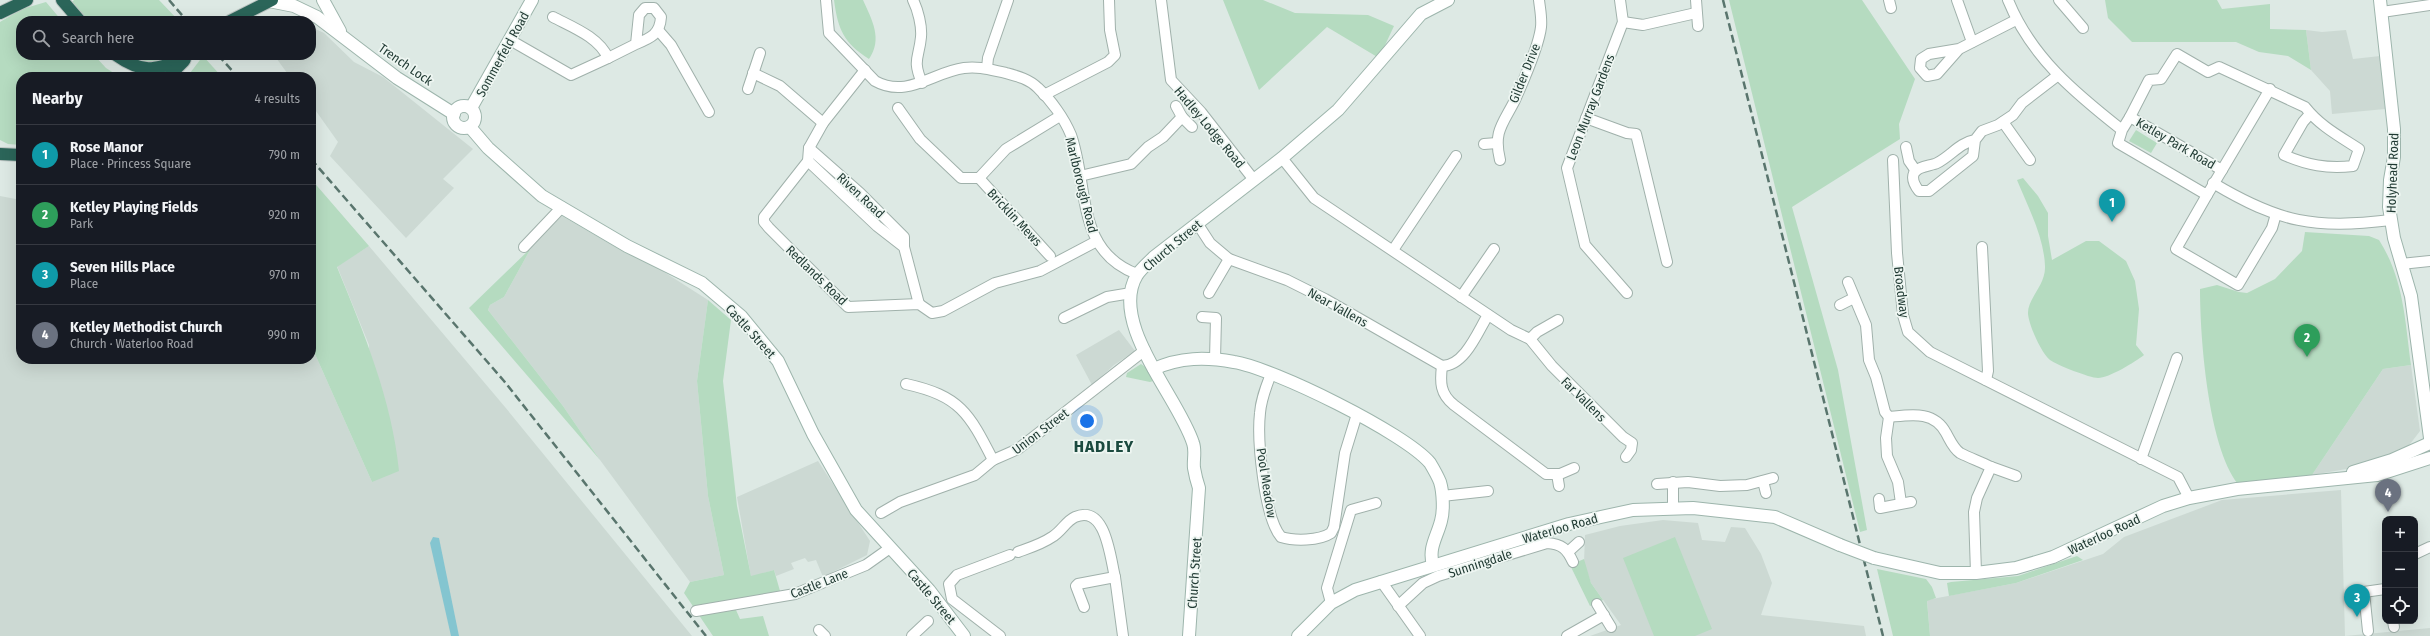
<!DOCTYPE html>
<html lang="en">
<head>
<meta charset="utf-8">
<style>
	body { margin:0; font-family:"Fira Sans Condensed",sans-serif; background:#20242c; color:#f1f3f6 }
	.controls { position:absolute; right:12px; bottom:12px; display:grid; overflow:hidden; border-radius:8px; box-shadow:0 4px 16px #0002 }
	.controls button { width:36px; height:36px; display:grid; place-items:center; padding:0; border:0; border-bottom:1px solid #363941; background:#171b24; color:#f1f3f6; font:20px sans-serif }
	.you { position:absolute; left:1087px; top:421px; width:14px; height:14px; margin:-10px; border:3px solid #fff; border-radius:50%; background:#1a73e8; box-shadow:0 0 0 6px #1a73e833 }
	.badge { display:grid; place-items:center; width:26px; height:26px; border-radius:50%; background:#8c9099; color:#fff; font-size:13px; font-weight:700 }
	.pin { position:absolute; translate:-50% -33px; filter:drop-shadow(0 1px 2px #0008) }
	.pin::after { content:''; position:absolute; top:21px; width:14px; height:12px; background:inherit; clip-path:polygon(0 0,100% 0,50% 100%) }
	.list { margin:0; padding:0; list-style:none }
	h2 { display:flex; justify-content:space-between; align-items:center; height:52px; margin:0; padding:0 16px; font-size:17px }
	h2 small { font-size:13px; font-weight:400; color:#9ea1a6 }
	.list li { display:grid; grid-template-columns:26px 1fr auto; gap:12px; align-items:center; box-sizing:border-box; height:60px; padding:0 16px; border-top:1px solid #363941 }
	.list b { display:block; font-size:15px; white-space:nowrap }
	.list p { margin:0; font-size:13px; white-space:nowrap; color:#9ea1a6 }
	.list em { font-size:13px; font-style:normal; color:#9ea1a6 }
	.icon { flex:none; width:22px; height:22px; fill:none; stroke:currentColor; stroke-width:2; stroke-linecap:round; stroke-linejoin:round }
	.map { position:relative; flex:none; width:2430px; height:636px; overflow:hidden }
	.search { position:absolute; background:#171b24; box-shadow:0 4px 16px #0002; left:16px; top:16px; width:300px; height:44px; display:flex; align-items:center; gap:10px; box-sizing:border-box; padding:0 14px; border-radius:16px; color:#9ea1a6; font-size:15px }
	.panel { position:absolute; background:#171b24; box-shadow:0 4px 16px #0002; left:16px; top:72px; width:300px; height:292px; border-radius:16px }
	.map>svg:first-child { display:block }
</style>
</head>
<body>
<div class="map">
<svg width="2430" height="636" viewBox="0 0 2430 636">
	<rect width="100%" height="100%" fill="#dde9e4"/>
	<g fill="#ccd9d3">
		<polygon points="311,27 324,33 354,62 383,77 473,149 443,179 454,188 406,238 330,156 338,142 311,104 311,77 290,77 274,55 311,55"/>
		<polygon points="2306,30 2322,32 2346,30 2353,59 2380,56 2385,109 2332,114 2330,91 2311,70"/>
		<polygon points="0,196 21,200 21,359 311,359 311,345 372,482 369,345 337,266 369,246 505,407 692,636 0,636"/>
		<polygon points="562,216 624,252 650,263 708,300 697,381 708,496 724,575 690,582 600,460 563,406 488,310 490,305 504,297 531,248"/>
		<polygon points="1119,330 1135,351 1114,365 1092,385 1076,355"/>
		<polygon points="2411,365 2420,431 2407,448 2352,468 2312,475 2383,369"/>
		<polygon points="818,461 870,541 867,555 823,577 816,560 808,562 805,558 791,563 794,569 776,576 774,570 751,577 737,497"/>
		<polygon points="2341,490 2345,636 2430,628 2430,636 1930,636 1927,600 2016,583 2103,554 2124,537 2222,500"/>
		<polygon points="1663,520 1698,523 1702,540 1725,542 1731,527 1745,528 1761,554 1772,583 1761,615 1864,626 1866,636 1590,636 1621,625 1591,583 1584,563 1585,535 1620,526"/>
	</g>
	<g fill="#b5dbc0">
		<polygon points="74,0 159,0 179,21 87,21 71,3"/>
		<path d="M834,0H863C872,20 883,39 869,59C844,43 838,30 834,0Z"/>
		<polygon points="1223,0 1263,0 1295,13 1368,15 1394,26 1379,58 1327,27 1259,90"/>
		<polygon points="1729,0 1862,0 1915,79 1899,124 1900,139 1792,207 1838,370 1867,530 1860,532"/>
		<polygon points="2105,0 2217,0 2222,9 2270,4 2270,29 2306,30 2311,70 2288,56 2259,52 2236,42 2132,42 2108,18"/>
		<polygon points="46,2 62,21 21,21 21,55 94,55 106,68 120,77 21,77 21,145 8,144 0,140 0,22 22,9"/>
		<path d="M129,55H178C159,63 147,65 129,55Z"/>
		<polygon points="203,56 222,77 187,77"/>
		<polygon points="2136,130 2157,143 2151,153 2129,141"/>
		<path d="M2023,178L2038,196L2048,213V236L2052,260L2086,241H2099L2126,261L2135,281L2139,309L2136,345L2144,355C2135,362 2109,378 2098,378C2090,378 2057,365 2050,360C2041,353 2029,325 2028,314C2027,299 2046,285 2045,266C2044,237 2028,207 2017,180Z"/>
		<path d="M311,179L369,246L337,267C364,333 392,400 399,471L372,482L311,345Z"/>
		<path d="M2305,232L2369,236L2379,240C2404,279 2405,321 2411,365L2383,369L2312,475L2238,484C2208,446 2200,337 2200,289L2217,285L2239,292L2247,293L2275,279L2302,251Z"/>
		<polygon points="531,248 504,297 490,305 488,310 563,406 600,460 469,308"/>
		<polygon points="708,300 731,320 723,381 737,506 751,576 774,570 780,591 732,601 740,619 763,616 769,636 713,636 684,593 690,582 724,575 708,496 697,381"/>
		<polygon points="1141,364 1148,369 1153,381 1150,382 1126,377 1127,373"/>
		<polygon points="1675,537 1712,629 1695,636 1654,636 1623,558"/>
		<polygon points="2077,556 2083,560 2016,583 1949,596 1947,583 1951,582 2018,576"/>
		<polygon points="1584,559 1591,583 1603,600 1590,606 1570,565"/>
		<polygon points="1877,569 1926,579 1932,587 1936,598 1927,601 1930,636 1893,636"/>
	</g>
	<polygon fill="#84c5d0" points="433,537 439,538 459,636 451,636 430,543"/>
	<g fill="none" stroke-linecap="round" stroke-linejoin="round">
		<defs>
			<g id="street">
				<path d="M826,0L829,33L875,81C907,99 933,72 964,68C979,66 991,70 1006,73C1017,76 1029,79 1038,88C1051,100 1064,118 1071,135C1089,186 1075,251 1137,274"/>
				<path d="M913,0C918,10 922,26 921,37C919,59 912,59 922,83"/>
				<polyline points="1161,0 1171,80 1201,112 1254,180"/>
				<polyline points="1620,0 1623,22 1567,168 1585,245 1627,293"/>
				<polyline points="1696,0 1698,26"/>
				<polyline points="1889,0 1891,8"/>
				<polyline points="1957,0 1972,42"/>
				<path d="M2008,0C2031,57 2075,93 2122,130L2130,117L2222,170L2207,195L2118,143L2122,130"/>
				<polyline points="2059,0 2083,28"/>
				<polyline points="2382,12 2430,5"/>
				<polyline points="1623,22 1643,25 1696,13"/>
				<polyline points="658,30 671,45 709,112"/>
				<path d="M510,40L571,75L608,58C599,37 572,27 553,17"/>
				<polyline points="1959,49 1937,74 1927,76 1920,68 1921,59 1929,54 1959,49 2016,20"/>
				<path d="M608,58L636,44L639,15L645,8H654L661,17C660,34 651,38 636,44"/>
				<polyline points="987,68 988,58 1008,0"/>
				<polyline points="865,70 823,123 809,148 808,161 764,217 764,222 769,228 848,307 919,304 932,313 943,311 995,283 1040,271 1097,241"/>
				<polyline points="753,73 780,86 823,123"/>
				<polyline points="748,89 760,53"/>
				<polyline points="1044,95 1108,62 1115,55 1110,30 1109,0"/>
				<polyline points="898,108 920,139 961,178 979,178 1006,149 1060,116"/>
				<polyline points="1182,117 1192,127"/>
				<path d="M2130,117L2149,80L2161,79L2177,54L2208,72L2219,67L2305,107C2320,126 2339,136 2359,149L2353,166C2327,169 2307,165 2284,155L2303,122L2310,114"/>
				<polyline points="1586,118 1627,133 1636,134 1667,262"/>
				<polyline points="2003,122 2030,160"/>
				<path d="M1975,140C1959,143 1951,156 1937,163C1931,166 1918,166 1914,173C1911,180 1915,186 1919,191H1929L1973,156L1975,140L1982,131L1998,125L2013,115L2022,103L2057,76"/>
				<polyline points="1484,144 1497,143"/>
				<polyline points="1906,147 1909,161 1916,171"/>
				<polyline points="809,148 860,193 904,237 904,247"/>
				<polyline points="1282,158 1314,198 1511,330 1530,339 1552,366 1623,437 1632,443 1631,450 1626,457"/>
				<path d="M1500,160C1493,131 1503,124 1515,100C1523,82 1539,46 1541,27C1542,18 1540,9 1539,0"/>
				<polyline points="1893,160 1897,253 1903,315 1908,332 1930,352 2178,477 2189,498"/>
				<polyline points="808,161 877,226 904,247 919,304"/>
				<polyline points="2222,170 2270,89"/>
				<polyline points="1080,176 1131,164 1148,147 1163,137 1182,117 1176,106"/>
				<polyline points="979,178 1050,256"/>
				<path d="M2213,183C2280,223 2314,229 2391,220"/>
				<polyline points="2207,195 2176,249 2238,285 2272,228 2276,214"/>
				<path d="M1197,223L1210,243L1229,259L1287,280L1325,299L1442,366C1465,366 1478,331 1488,315"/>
				<polyline points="524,247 562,207"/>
				<polyline points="1982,247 1988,371 1986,380"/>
				<polyline points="1393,250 1456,156"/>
				<polyline points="2401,264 2430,261"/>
				<path d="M1848,282L1866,325L1869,360L1876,377L1885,412L1889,417C1910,415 1934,410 1946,433C1950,440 1953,448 1960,453C1970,458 1981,462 1991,467L1977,498L1974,512L1976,573"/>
				<polyline points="1209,293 1229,259"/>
				<polyline points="1461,297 1494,249"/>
				<polyline points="1840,305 1854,298"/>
				<polyline points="1202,317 1216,318 1215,359"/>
				<polyline points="1064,318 1107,297 1131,293"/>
				<polyline points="1530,339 1537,332 1558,320"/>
				<path d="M1442,366C1440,382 1440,394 1454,405L1546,474H1560L1574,468"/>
				<path d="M1271,374C1266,387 1261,399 1260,413C1257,439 1264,517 1281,537C1294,541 1319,541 1331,533L1334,527L1345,453L1357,414"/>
				<path d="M906,384C960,396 969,413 993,460"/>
				<polyline points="1889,417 1886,438 1887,456 1898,482 1901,503"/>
				<polyline points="2141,459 2177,358"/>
				<polyline points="1991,467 2016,476"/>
				<polyline points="1557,474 1559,486"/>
				<polyline points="1763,481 1766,493"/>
				<polyline points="1673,482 1673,507"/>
				<polyline points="1657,484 1688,482 1720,486 1747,485 1773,478"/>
				<polyline points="1442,496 1488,491"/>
				<polyline points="1879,499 1880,508 1911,502"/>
				<polyline points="881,513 900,502 975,475 993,460 1018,449 1145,350"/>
				<path d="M1018,552C1029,548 1042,544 1052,537C1061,532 1066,521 1075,517C1106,504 1110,557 1115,577L1078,584L1076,586L1084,607"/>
				<polyline points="1568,552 1579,542"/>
				<polyline points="2415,554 2430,547"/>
				<polyline points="1115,577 1123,636"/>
				<polyline points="1381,581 1420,636"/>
				<polyline points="1331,603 1327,588 1351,510 1376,503"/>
				<polyline points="1597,604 1611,627"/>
				<path d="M1398,606L1423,583L1438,576L1547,543C1562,544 1567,549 1573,562"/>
				<polyline points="696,611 795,594 866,565 890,548"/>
				<polyline points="2393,621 2394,627"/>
				<polyline points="819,630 825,636"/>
				<polyline points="2368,631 2364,592 2385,589"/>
				<polyline points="912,636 928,621"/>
				<polyline points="1000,636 952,599 949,584 957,575 1010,555"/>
				<polyline points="1567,636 1604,615"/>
			</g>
			<g id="secondary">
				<polyline points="323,0 340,31"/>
				<polyline points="2380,0 2394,129 2394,157 2390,180 2389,207 2394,238 2411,296 2430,438"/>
				<polyline points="269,1 294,6 317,17 397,78 454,114"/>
				<circle cx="464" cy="117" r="11"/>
				<polyline points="471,108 532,0"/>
				<polyline points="470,127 488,148 542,196 627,246 702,283 741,316 778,361 813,434 856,510 929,590 964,636"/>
				<path d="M1154,369C1180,357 1206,357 1234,362C1273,368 1405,433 1430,463C1433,468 1438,477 1440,482C1443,492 1444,511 1441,521C1437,537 1428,548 1433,565"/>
				<polyline points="2353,472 2392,460 2430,443"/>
				<polyline points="1874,558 1940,573 1976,573 2016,568 2053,557 2163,506 2189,498 2237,489 2377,475 2430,458"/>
				<path d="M1189,636L1199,488C1197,482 1195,474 1194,468C1193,460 1196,451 1193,443C1179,398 1108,323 1137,275C1141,269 1148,263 1154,257L1282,158L1338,110L1421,14L1448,0"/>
				<polyline points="1298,636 1331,603 1355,590 1569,524 1633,510 1693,508 1775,517 1840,545"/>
			</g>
			<g id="highway">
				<polyline points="62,0 80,21"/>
				<polyline points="0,13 27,0"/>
				<polyline points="230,21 272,0"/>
				<path d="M116,55C144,75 156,69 185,59"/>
				<polyline points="168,77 184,61"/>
				<polyline points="0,154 21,155"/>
			</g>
		</defs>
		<use href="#street" stroke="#a0b1ab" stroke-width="12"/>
		<use href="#secondary" stroke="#9db5ac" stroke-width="14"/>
		<use href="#highway" stroke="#bcc4c2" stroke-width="14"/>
		<use href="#street" stroke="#fff" stroke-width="10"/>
		<use href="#secondary" stroke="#fff" stroke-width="12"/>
		<use href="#highway" stroke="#2b6559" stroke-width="12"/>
		<g stroke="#59756d" stroke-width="2.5" stroke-dasharray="8 4" stroke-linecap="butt">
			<polyline points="169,0 187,21"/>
			<polyline points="1723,0 1883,636"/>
			<polyline points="218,55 238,77"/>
			<polyline points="311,159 504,381 706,636"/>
		</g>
		<defs>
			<polyline id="secondary-bridge" points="1840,545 1874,558"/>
		</defs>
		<use href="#secondary-bridge" stroke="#9db5ac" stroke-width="14" stroke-linecap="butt"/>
		<use href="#secondary-bridge" stroke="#fff" stroke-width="12"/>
	</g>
	<g text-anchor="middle" stroke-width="3.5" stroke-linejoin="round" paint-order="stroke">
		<g font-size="13" fill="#1f3932" stroke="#eef6f2">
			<text transform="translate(502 54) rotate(-61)" y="5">Sommerfeld Road</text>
			<text transform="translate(406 64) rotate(35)" y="5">Trench Lock</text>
			<text transform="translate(1524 73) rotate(-68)" y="5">Gilder Drive</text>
			<text transform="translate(1590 107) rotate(-69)" y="5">Leon Murray Gardens</text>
			<text transform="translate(1210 127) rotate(50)" y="5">Hadley Lodge Road</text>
			<text transform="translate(2176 143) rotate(30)" y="5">Ketley Park Road</text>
			<text transform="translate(2392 173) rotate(-88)" y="5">Holyhead Road</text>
			<text transform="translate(1082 185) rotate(76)" y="5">Marlborough Road</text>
			<text transform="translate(861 195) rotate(43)" y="5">Riven Road</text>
			<text transform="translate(1015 217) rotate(47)" y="5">Bricklin Mews</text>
			<text transform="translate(1172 245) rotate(-40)" y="5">Church Street</text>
			<text transform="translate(817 275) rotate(44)" y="5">Redlands Road</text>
			<text transform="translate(1902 292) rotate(83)" y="5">Broadway</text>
			<text transform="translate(1338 307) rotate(29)" y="5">Near Vallens</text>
			<text transform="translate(751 331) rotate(48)" y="5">Castle Street</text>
			<text transform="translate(1584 399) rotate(45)" y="5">Far Vallens</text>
			<text transform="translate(1040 431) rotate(-37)" y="5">Union Street</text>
			<text transform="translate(1267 483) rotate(81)" y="5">Pool Meadow</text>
			<text transform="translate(1560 528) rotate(-16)" y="5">Waterloo Road</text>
			<text transform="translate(2104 534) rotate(-25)" y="5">Waterloo Road</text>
			<text transform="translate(1480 563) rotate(-18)" y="5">Sunningdale</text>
			<text transform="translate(1194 573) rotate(-86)" y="5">Church Street</text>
			<text transform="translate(819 583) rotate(-21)" y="5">Castle Lane</text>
			<text transform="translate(932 596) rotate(50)" y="5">Castle Street</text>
		</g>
		<g font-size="17" font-weight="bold" letter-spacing="1" fill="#1b4a3f" stroke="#eef6f2">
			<text x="1104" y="452">HADLEY</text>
		</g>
	</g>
</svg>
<div class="controls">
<button>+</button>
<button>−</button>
<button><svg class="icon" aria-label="locate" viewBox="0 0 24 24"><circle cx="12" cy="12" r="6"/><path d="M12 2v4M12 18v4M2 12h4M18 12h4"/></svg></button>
</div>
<div class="you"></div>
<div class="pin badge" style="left:2112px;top:222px;background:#0f9aa8">1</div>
<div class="pin badge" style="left:2307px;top:357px;background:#2e9e5b">2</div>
<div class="pin badge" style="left:2357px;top:617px;background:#0f9aa8">3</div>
<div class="pin badge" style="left:2388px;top:512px;background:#6b7280">4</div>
<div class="search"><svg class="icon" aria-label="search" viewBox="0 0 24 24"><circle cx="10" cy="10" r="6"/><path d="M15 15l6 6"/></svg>Search here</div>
<section class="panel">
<h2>Nearby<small>4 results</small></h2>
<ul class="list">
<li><span class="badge" style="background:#0f9aa8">1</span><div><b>Rose Manor</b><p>Place · Princess Square</p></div><em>790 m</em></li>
<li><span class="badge" style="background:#2e9e5b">2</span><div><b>Ketley Playing Fields</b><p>Park</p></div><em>920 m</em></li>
<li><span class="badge" style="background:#0f9aa8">3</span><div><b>Seven Hills Place</b><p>Place</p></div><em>970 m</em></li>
<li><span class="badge" style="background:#6b7280">4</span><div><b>Ketley Methodist Church</b><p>Church · Waterloo Road</p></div><em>990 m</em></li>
</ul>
</section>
</div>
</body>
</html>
